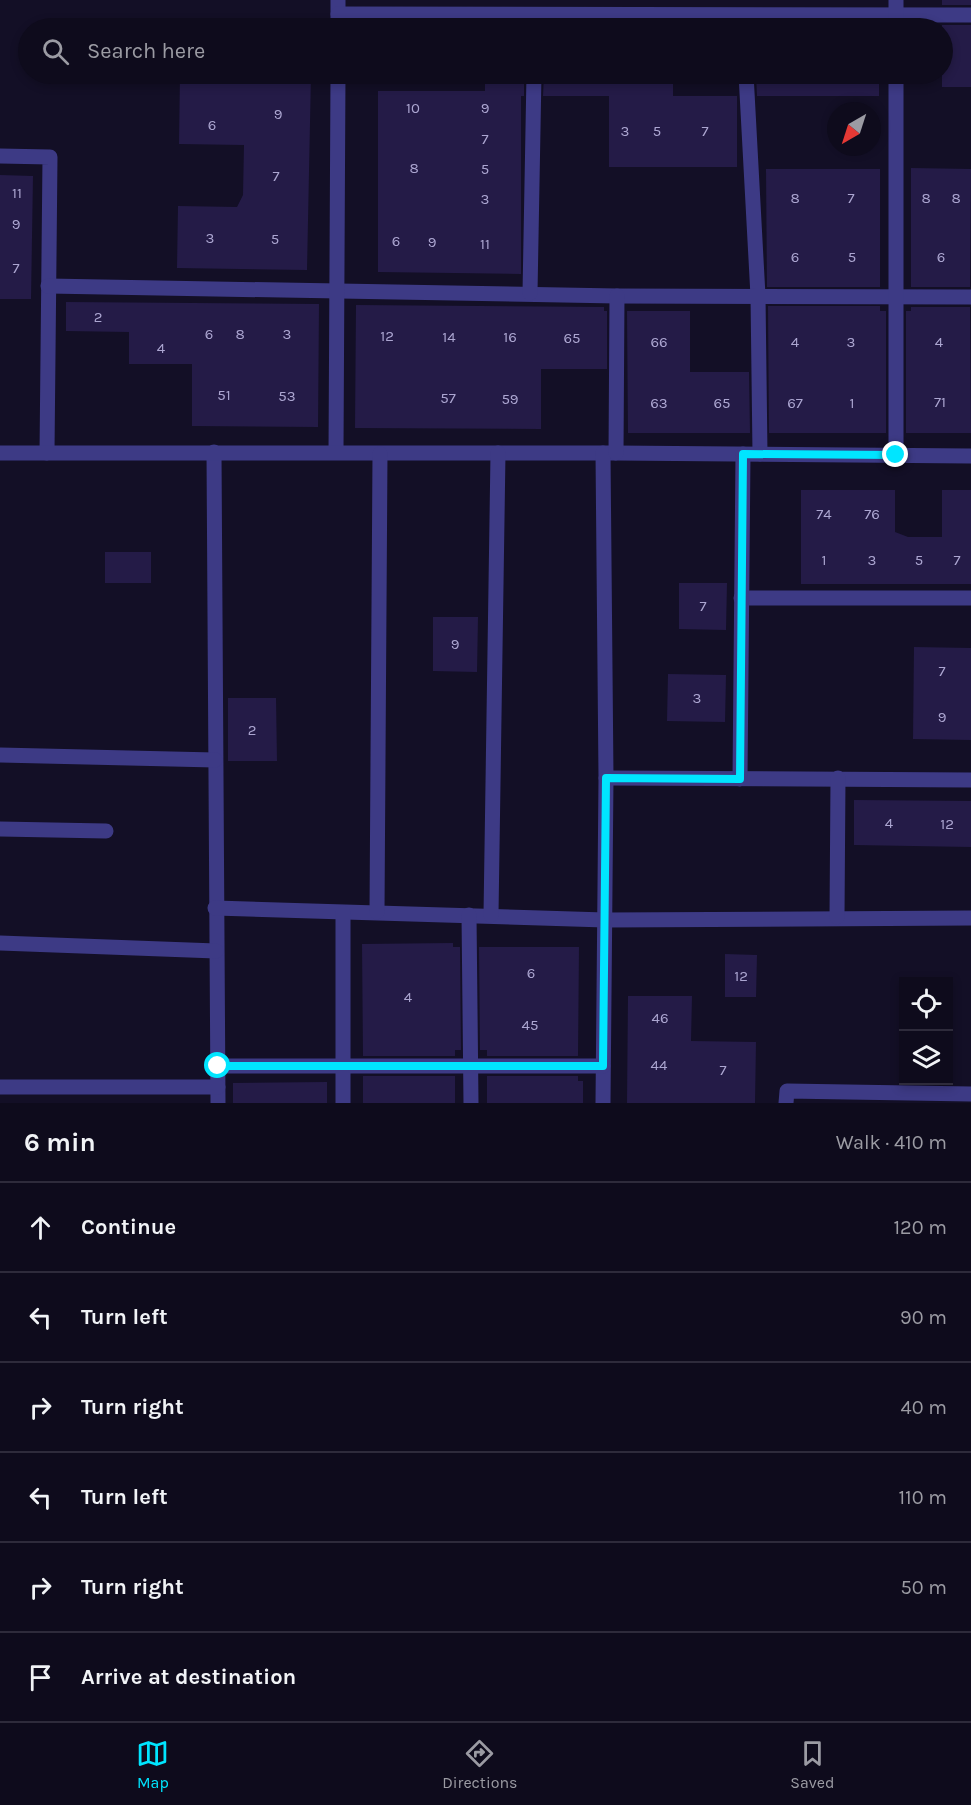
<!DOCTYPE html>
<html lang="en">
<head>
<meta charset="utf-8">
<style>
	body { margin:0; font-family:Karla,sans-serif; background:#171425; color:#f1f3f6 }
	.controls { position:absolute; right:18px; bottom:18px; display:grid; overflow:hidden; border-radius:0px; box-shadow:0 3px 9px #0003 }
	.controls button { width:54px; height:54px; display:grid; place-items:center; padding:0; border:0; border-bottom:2px solid #2e2b3b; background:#0e0b1c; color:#f1f3f6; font:30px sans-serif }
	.compass { position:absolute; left:827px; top:102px; width:54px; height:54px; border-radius:50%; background:#0e0b1c; box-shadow:0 3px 9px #0003; rotate:219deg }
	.stop { position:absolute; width:18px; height:18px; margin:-14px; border:4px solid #00e5ff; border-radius:50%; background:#fff }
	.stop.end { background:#00e5ff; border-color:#fff; box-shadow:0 2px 6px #0008 }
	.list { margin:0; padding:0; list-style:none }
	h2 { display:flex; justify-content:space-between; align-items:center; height:78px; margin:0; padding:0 24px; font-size:26px }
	h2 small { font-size:20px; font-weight:400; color:#9b9ba3 }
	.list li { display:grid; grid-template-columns:39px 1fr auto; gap:18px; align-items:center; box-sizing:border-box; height:90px; padding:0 24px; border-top:2px solid #2e2b3b }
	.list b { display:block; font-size:22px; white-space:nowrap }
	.list em { font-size:20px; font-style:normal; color:#9b9ba3 }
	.icon { flex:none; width:33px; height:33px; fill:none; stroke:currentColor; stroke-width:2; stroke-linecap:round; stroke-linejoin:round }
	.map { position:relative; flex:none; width:971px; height:1103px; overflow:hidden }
	.search { position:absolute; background:#0e0b1c; box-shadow:0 3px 9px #0003; left:18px; right:18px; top:18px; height:66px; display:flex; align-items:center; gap:15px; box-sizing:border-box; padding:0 21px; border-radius:33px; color:#9b9ba3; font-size:22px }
	.sheet { height:618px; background:#0e0b1c }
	nav { display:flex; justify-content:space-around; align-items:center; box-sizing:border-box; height:84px; border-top:2px solid #2e2b3b; background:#0e0b1c; font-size:16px; color:#9b9ba3 }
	nav a { display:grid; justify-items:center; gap:3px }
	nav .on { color:#00e5ff }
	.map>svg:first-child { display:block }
</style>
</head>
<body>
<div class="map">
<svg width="971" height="1103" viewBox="0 0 971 1103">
	<rect width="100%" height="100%" fill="#130f26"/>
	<g fill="#241b47">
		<rect x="942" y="0" width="29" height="5"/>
		<rect x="942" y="25" width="29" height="62"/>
		<polygon points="180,74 311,74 307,270 177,268 178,206 237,207 243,195 244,145 179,144"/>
		<polygon points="485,74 524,74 524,96 521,96 521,274 378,272 378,91 485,91"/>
		<polygon points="544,74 673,74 673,96 737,96 737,167 609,167 609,96 543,96"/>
		<polygon points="756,74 879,74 879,96 757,96"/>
		<polygon points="911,168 971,169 970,287 911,287"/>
		<polygon points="766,169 880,169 880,287 767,287"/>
		<polygon points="0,175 33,176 31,299 0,299"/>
		<polygon points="66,302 319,304 318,427 192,426 192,364 129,364 129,332 66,331"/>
		<polygon points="356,305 604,307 604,311 607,311 607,369 541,369 541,429 355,428"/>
		<polygon points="768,306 880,306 880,311 886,311 886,433 769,433"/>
		<polygon points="911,307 970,307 971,433 906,433 906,311 911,311"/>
		<polygon points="627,311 690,311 690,372 749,372 750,433 628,433"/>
		<polygon points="801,490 895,490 895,532 908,537 942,537 942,490 971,490 971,584 801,584"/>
		<rect x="105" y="552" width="46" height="31"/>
		<polygon points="679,583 727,583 726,630 679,629"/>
		<polygon points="433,617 478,617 477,672 433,671"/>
		<polygon points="914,647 971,648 971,740 913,739"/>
		<polygon points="668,674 726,675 725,722 667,721"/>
		<polygon points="228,698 276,698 277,761 228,761"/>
		<polygon points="854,800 971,801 971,847 854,845"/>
		<polygon points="453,943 453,947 460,947 461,1050 455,1050 455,1056 363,1056 362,944"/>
		<polygon points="479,947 579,947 578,1056 487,1056 487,1050 480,1050"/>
		<polygon points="725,954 757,955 756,997 725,997"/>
		<polygon points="628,996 692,996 691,1041 756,1042 755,1103 627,1103"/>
		<rect x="363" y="1076" width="92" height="27"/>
		<polygon points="487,1076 578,1076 578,1081 583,1081 583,1103 487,1103"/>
		<polygon points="327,1082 327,1103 233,1103 233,1083"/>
	</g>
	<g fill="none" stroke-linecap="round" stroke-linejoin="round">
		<g stroke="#3d3a85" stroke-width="15">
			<polyline points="338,0 338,28"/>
			<polyline points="338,14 971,15"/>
			<polyline points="896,28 896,0"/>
			<polyline points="746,74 758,296 760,454"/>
			<polyline points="0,156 50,157 47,453"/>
			<polyline points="48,286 617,296 971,297"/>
			<polyline points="530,293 534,74"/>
			<polyline points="214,452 218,1103"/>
			<polyline points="336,452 338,74"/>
			<polyline points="0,453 616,453 971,456"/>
			<polyline points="603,453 606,778 603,1103"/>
			<polyline points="616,453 617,296"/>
			<polyline points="896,455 896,74"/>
			<polyline points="741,598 971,598"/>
			<polyline points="0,755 215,760"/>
			<polyline points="606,778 971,780"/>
			<polyline points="740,779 743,454"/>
			<polyline points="0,829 106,831"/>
			<polyline points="215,908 605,920 971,918"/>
			<polyline points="377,912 380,454"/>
			<polyline points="469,915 471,1103"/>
			<polyline points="491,915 498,453"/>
			<polyline points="837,917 838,778"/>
			<polyline points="0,943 216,951"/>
			<polyline points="218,1066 603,1066"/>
			<polyline points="0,1087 218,1087"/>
			<polyline points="343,1103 343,913"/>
			<polyline points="786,1103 787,1091 971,1094"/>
		</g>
	</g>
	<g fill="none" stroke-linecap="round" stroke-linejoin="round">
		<polyline stroke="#00e5ff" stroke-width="8" points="218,1066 603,1066 606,778 740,779 743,454 896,455"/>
	</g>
	<g text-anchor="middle" stroke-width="6" stroke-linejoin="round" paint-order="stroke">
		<g font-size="15" fill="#aca6d1">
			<text x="413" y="113">10</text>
			<text x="485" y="113">9</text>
			<text x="278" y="119">9</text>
			<text x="212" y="130">6</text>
			<text x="625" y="136">3</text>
			<text x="657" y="136">5</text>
			<text x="705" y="136">7</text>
			<text x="485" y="144">7</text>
			<text x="414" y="173">8</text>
			<text x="485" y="174">5</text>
			<text x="276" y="181">7</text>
			<text x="17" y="198">11</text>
			<text x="795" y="203">8</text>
			<text x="851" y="203">7</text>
			<text x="926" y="203">8</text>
			<text x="956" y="203">8</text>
			<text x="485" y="204">3</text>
			<text x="16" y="229">9</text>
			<text x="210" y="243">3</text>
			<text x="275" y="244">5</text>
			<text x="396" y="246">6</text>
			<text x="432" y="247">9</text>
			<text x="485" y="249">11</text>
			<text x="795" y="262">6</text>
			<text x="852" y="262">5</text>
			<text x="941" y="262">6</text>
			<text x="16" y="273">7</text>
			<text x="98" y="322">2</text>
			<text x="209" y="339">6</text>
			<text x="240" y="339">8</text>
			<text x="287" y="339">3</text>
			<text x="387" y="341">12</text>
			<text x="449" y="342">14</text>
			<text x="510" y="342">16</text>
			<text x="572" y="343">65</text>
			<text x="659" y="347">66</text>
			<text x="795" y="347">4</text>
			<text x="851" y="347">3</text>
			<text x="939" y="347">4</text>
			<text x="161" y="353">4</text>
			<text x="224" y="400">51</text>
			<text x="287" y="401">53</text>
			<text x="448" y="403">57</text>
			<text x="510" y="404">59</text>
			<text x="940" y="407">71</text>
			<text x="659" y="408">63</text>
			<text x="722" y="408">65</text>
			<text x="795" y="408">67</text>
			<text x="852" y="408">1</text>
			<text x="824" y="519">74</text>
			<text x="872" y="519">76</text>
			<text x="824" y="565">1</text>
			<text x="872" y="565">3</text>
			<text x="919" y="565">5</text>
			<text x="957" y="565">7</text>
			<text x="703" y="611">7</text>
			<text x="455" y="649">9</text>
			<text x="942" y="676">7</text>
			<text x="697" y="703">3</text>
			<text x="942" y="722">9</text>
			<text x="252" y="735">2</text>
			<text x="889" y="828">4</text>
			<text x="947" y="829">12</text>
			<text x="531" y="978">6</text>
			<text x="741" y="981">12</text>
			<text x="408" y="1002">4</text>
			<text x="660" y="1023">46</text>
			<text x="530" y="1030">45</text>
			<text x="659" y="1070">44</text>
			<text x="723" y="1075">7</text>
		</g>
	</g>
</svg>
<div class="controls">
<button><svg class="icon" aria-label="locate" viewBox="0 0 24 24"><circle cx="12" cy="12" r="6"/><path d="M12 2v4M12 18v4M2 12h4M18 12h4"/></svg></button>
<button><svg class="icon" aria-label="layers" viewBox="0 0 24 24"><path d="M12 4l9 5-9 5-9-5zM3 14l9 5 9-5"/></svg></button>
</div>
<svg class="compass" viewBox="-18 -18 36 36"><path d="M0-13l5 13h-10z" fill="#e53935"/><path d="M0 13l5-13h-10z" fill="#9b9ba3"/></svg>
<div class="stop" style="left:218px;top:1066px"></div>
<div class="stop end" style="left:896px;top:455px"></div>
<div class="search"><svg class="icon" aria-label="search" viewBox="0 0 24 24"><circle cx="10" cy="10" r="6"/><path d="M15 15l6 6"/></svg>Search here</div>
</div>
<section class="sheet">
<h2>6 min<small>Walk · 410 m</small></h2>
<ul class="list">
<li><svg class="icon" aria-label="ahead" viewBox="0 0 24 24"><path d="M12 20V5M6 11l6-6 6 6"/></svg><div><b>Continue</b></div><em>120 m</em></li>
<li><svg class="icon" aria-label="left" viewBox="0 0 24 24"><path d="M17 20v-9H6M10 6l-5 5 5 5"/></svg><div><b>Turn left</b></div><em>90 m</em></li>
<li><svg class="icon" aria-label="right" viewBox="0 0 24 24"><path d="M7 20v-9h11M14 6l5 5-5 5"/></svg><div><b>Turn right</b></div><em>40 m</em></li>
<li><svg class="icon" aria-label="left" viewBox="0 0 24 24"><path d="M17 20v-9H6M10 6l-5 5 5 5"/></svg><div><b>Turn left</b></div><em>110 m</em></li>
<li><svg class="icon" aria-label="right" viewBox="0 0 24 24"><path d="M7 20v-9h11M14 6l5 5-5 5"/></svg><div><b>Turn right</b></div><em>50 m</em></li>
<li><svg class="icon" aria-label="arrive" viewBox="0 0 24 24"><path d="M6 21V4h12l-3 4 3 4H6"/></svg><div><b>Arrive at destination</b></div></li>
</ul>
</section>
<nav>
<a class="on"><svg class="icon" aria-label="map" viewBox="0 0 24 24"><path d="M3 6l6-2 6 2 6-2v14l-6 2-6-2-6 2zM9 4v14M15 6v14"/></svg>Map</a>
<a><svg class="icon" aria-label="directions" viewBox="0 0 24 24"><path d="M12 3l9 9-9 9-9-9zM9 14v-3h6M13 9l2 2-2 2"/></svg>Directions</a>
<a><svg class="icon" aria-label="saved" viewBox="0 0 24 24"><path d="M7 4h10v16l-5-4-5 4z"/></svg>Saved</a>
</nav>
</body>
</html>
